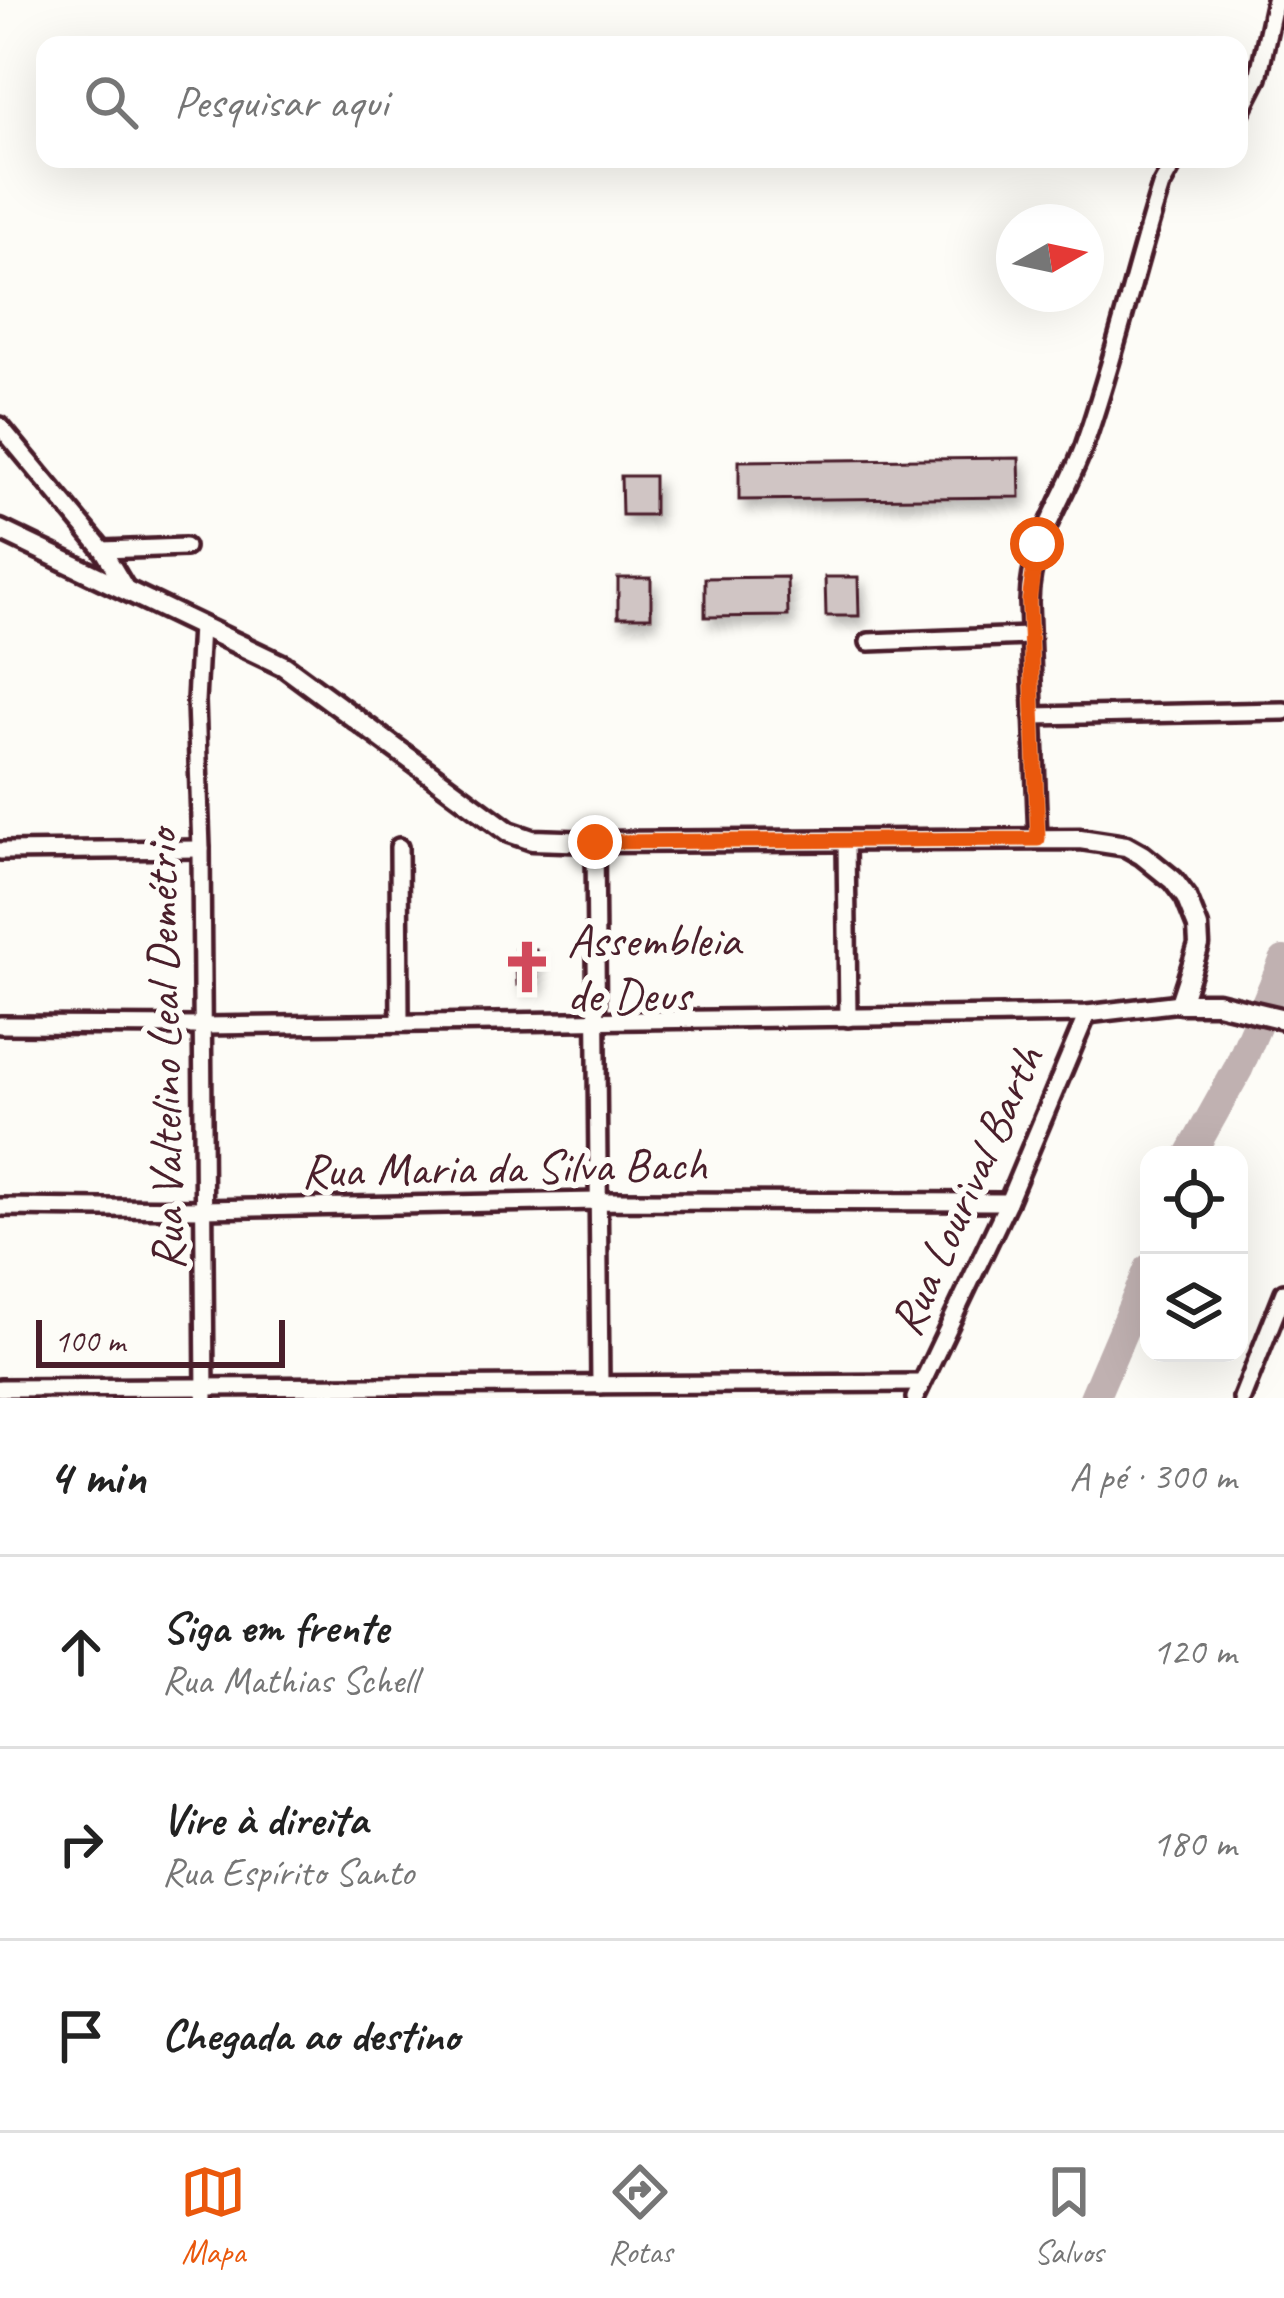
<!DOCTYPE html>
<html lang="pt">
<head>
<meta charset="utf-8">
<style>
	body { margin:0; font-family:Caveat,sans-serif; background:#f6f6f6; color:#222 }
	.controls { position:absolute; right:36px; bottom:36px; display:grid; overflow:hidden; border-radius:24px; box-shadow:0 12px 48px #0002 }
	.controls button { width:108px; height:108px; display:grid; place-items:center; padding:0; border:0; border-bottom:3px solid #e0e0e0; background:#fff; color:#222; font:60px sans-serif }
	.compass { position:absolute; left:996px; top:204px; width:108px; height:108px; border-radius:50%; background:#fff; box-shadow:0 12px 48px #0002; rotate:81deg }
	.scale { position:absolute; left:36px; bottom:30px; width:249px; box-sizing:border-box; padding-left:12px; border:6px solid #4a1f2b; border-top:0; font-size:33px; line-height:42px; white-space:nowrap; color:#4a1f2b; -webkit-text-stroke:9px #fdfcf7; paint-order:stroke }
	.stop { position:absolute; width:36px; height:36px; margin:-27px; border:9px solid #ea580c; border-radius:50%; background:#fff }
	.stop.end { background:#ea580c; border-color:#fff; box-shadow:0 3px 12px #0008 }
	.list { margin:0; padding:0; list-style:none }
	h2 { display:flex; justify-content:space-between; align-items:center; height:156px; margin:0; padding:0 48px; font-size:51px }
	h2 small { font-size:39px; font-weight:400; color:#767676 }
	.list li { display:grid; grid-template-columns:78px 1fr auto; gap:36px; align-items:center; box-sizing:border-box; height:192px; padding:0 48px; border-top:3px solid #e0e0e0 }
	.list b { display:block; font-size:45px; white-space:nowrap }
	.list p { margin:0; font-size:39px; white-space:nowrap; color:#767676 }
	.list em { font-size:39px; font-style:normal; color:#767676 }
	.icon { flex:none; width:66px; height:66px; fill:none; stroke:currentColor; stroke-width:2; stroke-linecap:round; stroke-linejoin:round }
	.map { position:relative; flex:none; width:1284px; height:1398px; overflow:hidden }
	.search { position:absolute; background:#fff; box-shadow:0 12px 48px #0002; left:36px; right:36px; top:36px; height:132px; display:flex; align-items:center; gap:30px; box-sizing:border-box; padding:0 42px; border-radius:24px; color:#767676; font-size:45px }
	.sheet { height:732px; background:#fff }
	nav { display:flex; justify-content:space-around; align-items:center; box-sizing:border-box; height:168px; border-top:3px solid #e0e0e0; background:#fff; font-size:33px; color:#767676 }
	nav a { display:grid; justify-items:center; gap:6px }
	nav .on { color:#ea580c }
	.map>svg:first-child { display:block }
</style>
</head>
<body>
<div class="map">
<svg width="1284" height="1398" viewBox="0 0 1284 1398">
	<defs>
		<filter id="shadow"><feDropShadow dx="5.5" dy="9" stdDeviation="6" flood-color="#0004"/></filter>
	</defs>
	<rect width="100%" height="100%" fill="#fdfcf7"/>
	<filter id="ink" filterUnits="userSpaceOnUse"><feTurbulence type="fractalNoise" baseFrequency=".00833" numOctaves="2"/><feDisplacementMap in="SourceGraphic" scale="24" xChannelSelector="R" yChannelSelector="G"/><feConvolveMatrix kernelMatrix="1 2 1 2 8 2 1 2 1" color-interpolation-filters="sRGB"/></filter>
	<g filter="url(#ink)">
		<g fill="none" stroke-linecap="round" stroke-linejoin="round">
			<g stroke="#c0b1b1" stroke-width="30">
				<polyline points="1190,1155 1238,1069 1284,961"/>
				<polyline points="1094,1398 1149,1269"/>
			</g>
		</g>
		<g fill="#d0c5c4" stroke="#4a1f2b" stroke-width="3" filter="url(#shadow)">
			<polygon points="1019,458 1020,497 739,500 739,461"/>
			<polygon points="621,476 654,476 654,515 622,515"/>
			<polygon points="787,577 788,616 705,617 705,578"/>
			<polygon points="825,577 858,577 859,616 826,616"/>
			<rect x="618" y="578" width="33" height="39"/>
			<polygon points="515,949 536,949 538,984 517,985"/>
		</g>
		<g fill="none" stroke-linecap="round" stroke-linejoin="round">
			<defs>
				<g id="minor">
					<polyline points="1239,115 1258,78 1275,0"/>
					<polyline points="0,426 103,550 128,592"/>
					<polyline points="103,550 185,547"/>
					<polyline points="200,626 196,701 201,849 205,1398"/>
					<polyline points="869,642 1030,636"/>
					<polyline points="1033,716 1284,711"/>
					<path d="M1038,839L1029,602C1030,542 1064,501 1084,446C1114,361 1134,272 1161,186L1176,159"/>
					<polyline points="846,841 848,1018"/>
					<polyline points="595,842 600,1385"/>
					<polyline points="399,847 400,1023"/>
					<polyline points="0,851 201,849"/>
					<polyline points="0,1025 202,1026 1087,1014 1180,1003"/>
					<polyline points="0,1207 203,1209 598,1201 1008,1202"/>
					<polyline points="0,1388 921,1383"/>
					<polyline points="915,1398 1008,1202 1087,1014"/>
					<polyline points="1242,1398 1284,1292"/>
				</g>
				<polyline id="tertiary" points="0,530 284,666 509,832 532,840 595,842 1080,839 1126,846 1142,855 1173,880 1186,897 1198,927 1199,945 1180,1003 1217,1003 1284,1019"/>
			</defs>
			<use href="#minor" stroke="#4a1f2b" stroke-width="24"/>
			<use href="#tertiary" stroke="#4a1f2b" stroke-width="27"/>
			<use href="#minor" stroke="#fdfcf7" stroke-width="15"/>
			<use href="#tertiary" stroke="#fdfcf7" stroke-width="18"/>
		</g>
	</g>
	<g fill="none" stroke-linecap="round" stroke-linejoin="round" filter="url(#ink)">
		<polyline stroke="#ea580c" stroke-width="15" points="595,842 1038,839 1029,602 1037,544"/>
	</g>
	<defs>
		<symbol id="church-bare" viewBox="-9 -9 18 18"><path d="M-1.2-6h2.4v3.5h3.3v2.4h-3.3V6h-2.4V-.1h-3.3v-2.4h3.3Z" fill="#d1495b" stroke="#fdfcf7" stroke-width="2.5" paint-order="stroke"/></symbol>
	</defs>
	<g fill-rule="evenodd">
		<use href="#church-bare" x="489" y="929" width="76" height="76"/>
	</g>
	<g text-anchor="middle" stroke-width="12" stroke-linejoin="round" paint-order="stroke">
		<g font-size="48" fill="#4a1f2b" stroke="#fdfcf7" text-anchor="start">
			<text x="567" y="956">Assembleia<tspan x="567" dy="55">de Deus</tspan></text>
		</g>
		<g font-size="48" fill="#4a1f2b" stroke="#fdfcf7">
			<text transform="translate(163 1050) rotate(-91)" y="17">Rua Valtelino Leal Demétrio</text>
			<text transform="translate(504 1166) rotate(-1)" y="17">Rua Maria da Silva Bach</text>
			<text transform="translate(965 1190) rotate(-66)" y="17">Rua Lourival Barth</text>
		</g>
	</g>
</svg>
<div class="controls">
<button><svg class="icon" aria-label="locate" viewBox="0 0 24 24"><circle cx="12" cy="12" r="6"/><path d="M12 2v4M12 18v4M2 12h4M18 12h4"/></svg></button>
<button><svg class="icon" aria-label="layers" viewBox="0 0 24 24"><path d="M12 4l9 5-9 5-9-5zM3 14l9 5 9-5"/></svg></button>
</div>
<svg class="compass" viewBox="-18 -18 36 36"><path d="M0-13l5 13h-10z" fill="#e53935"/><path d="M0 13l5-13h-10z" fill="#767676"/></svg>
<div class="scale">100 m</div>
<div class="stop" style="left:1037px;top:544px"></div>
<div class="stop end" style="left:595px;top:842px"></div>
<div class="search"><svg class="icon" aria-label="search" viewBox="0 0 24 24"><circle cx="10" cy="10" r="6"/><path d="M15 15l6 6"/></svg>Pesquisar aqui</div>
</div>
<section class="sheet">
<h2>4 min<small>A pé · 300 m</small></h2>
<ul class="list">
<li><svg class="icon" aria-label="ahead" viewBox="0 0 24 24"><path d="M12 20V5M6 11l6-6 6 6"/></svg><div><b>Siga em frente</b><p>Rua Mathias Schell</p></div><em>120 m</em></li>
<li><svg class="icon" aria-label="right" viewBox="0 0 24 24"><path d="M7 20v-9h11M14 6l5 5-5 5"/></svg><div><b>Vire à direita</b><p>Rua Espírito Santo</p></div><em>180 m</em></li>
<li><svg class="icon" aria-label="arrive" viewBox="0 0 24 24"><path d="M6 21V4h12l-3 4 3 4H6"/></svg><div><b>Chegada ao destino</b></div></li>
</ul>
</section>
<nav>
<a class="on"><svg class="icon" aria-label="map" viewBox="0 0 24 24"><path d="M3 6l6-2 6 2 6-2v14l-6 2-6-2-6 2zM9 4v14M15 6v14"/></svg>Mapa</a>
<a><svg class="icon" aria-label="directions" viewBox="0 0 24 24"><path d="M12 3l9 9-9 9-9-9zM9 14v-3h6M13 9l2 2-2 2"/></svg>Rotas</a>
<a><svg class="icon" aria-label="saved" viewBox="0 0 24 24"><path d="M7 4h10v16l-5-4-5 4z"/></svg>Salvos</a>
</nav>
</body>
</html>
